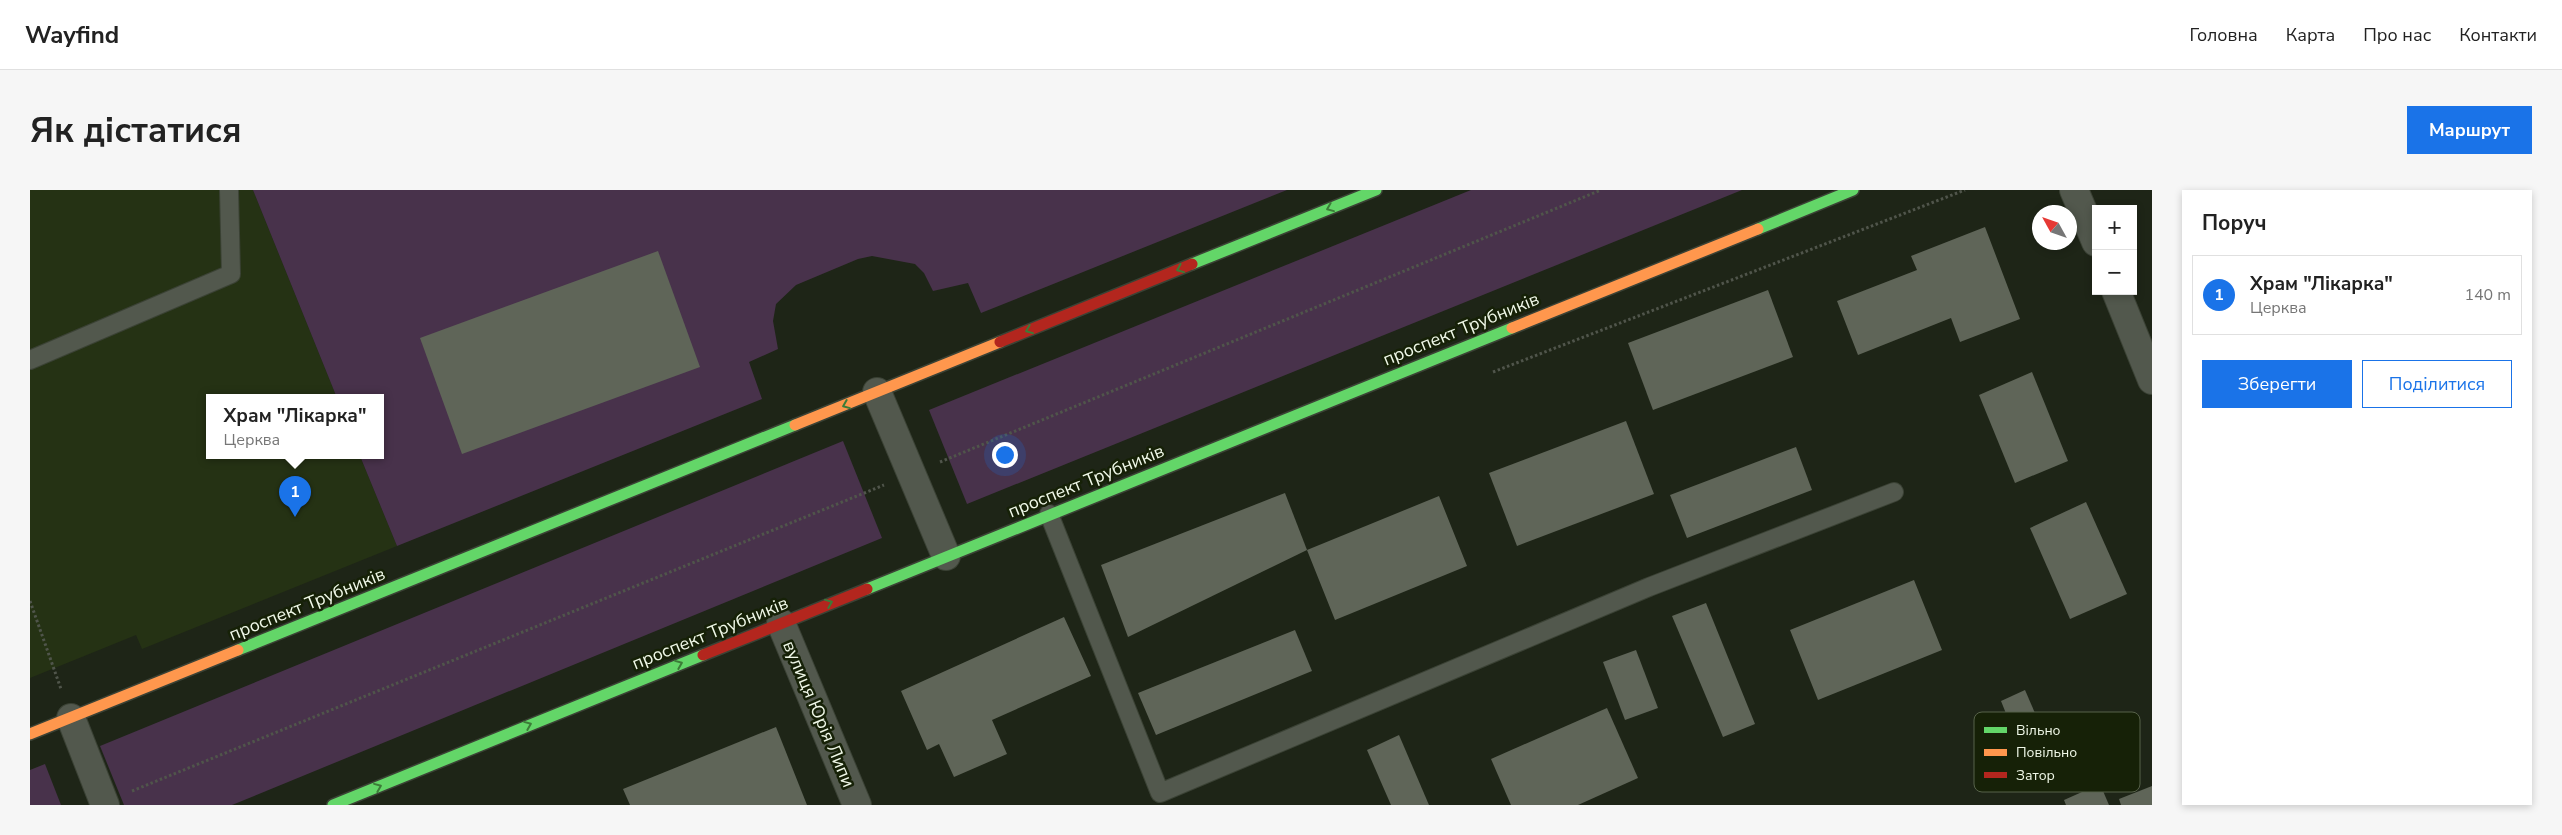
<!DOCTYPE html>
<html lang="uk">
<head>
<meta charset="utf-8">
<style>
	body { margin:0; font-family:"Nunito Sans",sans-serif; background:#f6f6f6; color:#222 }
	.controls { position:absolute; right:15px; top:15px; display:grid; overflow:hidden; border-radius:0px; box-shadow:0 2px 8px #0003 }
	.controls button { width:45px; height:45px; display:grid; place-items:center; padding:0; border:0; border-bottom:1px solid #e0e0e0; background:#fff; color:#222; font:25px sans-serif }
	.compass { position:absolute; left:2002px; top:15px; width:45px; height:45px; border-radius:50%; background:#fff; box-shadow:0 2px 8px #0003; rotate:310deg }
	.you { position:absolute; left:974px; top:264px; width:18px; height:18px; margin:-12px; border:4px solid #fff; border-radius:50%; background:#1a73e8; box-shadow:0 0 0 8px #1a73e833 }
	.badge { display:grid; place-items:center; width:32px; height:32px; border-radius:50%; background:#1a73e8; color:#fff; font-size:16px; font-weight:700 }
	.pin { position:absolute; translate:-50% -41px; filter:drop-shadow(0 1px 2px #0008) }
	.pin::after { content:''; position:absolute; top:26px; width:18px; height:15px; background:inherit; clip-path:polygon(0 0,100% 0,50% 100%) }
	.popup { position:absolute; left:176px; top:204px; width:178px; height:65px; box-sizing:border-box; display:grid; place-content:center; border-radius:0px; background:#fff; filter:drop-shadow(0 1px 4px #0005); font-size:16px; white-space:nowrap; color:#767676 }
	.popup b { font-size:19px; color:#222 }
	.popup::after { content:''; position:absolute; left:50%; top:100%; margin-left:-10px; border:10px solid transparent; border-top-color:#fff }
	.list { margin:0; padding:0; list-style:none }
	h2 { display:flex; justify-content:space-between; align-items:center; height:65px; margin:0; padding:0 20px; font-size:21px }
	h2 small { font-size:16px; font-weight:400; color:#767676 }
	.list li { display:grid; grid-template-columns:32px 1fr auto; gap:15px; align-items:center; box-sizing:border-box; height:80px; margin:0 10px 10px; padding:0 10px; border:1px solid #e0e0e0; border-radius:0px }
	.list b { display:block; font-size:19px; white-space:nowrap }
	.list p { margin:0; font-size:16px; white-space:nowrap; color:#767676 }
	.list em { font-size:16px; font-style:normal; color:#767676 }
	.actions { display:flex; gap:10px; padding:15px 20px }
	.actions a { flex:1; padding:11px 0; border:1px solid #1a73e8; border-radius:0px; text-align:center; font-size:18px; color:#1a73e8 }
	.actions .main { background:#1a73e8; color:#fff }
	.map { position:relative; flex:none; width:2122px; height:615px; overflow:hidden; border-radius:0px }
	header { display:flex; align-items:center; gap:30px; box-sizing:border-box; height:70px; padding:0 25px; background:#fff; border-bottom:1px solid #e0e0e0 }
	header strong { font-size:24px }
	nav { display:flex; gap:28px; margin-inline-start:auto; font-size:18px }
	.intro { display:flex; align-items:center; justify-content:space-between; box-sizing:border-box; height:120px; padding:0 30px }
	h1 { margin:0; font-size:35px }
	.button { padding:12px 22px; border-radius:0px; background:#1a73e8; color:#fff; font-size:18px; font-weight:700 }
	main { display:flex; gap:30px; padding:0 30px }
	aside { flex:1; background:#fff; border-radius:0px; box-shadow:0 2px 8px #0003 }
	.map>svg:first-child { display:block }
</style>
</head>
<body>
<header>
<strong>Wayfind</strong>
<nav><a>Головна</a><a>Карта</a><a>Про нас</a><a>Контакти</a></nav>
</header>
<div class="intro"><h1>Як дістатися</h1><a class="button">Маршрут</a></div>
<main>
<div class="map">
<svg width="2122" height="615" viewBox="0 0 2122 615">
	<rect width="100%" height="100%" fill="#1e2517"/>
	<polygon fill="#253214" points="0,0 223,0 307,208 180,208 180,266 330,266 367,356 112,459 106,445 0,488"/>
	<g fill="#48324b">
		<polygon points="223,0 1257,0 951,123 938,93 903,101 894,83 885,74 842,66 828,69 766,95 746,114 743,131 748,159 719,172 732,209 367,356 330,266 350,266 350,208 307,208"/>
		<polygon points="1441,0 1712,0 937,314 899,220"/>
		<polygon points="813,251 852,348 202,615 94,615 70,556"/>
		<polygon points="15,574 31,615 0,615 0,580"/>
	</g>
	<g fill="#5f6558">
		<polygon points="1955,37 1990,129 1930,152 1921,128 1828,165 1807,111 1887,80 1881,66"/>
		<polygon points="628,61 670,177 432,264 390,148"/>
		<polygon points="1738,100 1763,167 1623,220 1598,153"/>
		<polygon points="2002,182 2038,271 1985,293 1949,205"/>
		<polygon points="1596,231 1624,304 1487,356 1459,283"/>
		<polygon points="1766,257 1782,300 1657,348 1640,305"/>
		<polygon points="1255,303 1277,360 1098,447 1071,375"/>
		<polygon points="1409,306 1437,376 1305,430 1277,360"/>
		<polygon points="2056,312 2097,404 2040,429 2000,338"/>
		<polygon points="1884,390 1912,460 1788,510 1760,440"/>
		<polygon points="1676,413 1725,534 1693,547 1642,426"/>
		<polygon points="1034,427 1061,486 962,530 977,564 924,587 909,554 897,560 871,501"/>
		<polygon points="1265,440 1282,481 1126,545 1108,503"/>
		<polygon points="1606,460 1628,518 1595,530 1573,472"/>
		<polygon points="1995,500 2008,530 1983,541 1971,511"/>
		<polygon points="1577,518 1608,588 1548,615 1481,615 1461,569"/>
		<polygon points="746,537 777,615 600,615 593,599"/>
		<polygon points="1369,545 1399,615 1361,615 1337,560"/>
		<polygon points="2070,594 2079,615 2036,615 2034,610"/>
		<polygon points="2122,596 2122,615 2091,615 2089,609"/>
	</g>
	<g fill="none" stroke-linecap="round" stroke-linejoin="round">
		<defs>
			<g id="lane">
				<polyline points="0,170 201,84 199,0"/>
				<polyline points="1019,324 1130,603 1619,397 1864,302"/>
			</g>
			<g id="street">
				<polyline points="2044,0 2066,52"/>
				<polyline points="2086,101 2122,190"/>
				<polyline points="847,202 916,366"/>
				<polyline points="751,433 827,615"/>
				<polyline points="41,528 75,615"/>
			</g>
			<g id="fast">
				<polyline points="1728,39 1823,0"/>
				<polyline points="1162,74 1346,0"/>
				<polyline points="837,399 1482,138"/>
				<polyline points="208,460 765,235"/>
				<polyline points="303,615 673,465"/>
			</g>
			<g id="slow">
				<polyline points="1482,138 1728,39"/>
				<polyline points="765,235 970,152"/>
				<polyline points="0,544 208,460"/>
			</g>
			<g id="jam">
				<polyline points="970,152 1162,74"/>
				<polyline points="673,465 837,399"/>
			</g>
		</defs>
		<use href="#lane" stroke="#3b4235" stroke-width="20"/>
		<use href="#street" stroke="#3b4235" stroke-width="30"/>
		<use href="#fast" stroke="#3b4235" stroke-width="14"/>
		<use href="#slow" stroke="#3b4235" stroke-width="14"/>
		<use href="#jam" stroke="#3b4235" stroke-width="14"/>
		<g stroke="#50554b" stroke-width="3" stroke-dasharray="2.5 2.5" stroke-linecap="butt">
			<polyline points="1463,182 1935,0"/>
			<polyline points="910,272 1571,0"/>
			<polyline points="0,411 31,499"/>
			<polyline points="102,601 854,295"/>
		</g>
		<use href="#lane" stroke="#52584d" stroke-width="18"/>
		<use href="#street" stroke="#52584d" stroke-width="28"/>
		<use href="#fast" stroke="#63d668" stroke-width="11"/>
		<use href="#slow" stroke="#ff974d" stroke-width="11"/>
		<use href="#jam" stroke="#b3261e" stroke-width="11"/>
	</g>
	<defs><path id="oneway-chevron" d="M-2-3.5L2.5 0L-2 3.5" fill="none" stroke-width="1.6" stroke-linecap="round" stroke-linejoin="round" transform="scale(1.25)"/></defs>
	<g stroke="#3c7c38">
		<use href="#oneway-chevron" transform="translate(1300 18) rotate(158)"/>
		<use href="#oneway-chevron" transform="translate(1150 79) rotate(158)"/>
		<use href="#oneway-chevron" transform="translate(999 140) rotate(158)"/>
		<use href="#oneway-chevron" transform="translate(816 215) rotate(158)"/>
		<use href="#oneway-chevron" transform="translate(799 413) rotate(-22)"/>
		<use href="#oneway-chevron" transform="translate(649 474) rotate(-22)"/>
		<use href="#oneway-chevron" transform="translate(498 535) rotate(-22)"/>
		<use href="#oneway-chevron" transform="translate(348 597) rotate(-22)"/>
	</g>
	<g text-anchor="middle" stroke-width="5" stroke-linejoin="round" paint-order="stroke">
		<g font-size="18" fill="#f0f8e8" stroke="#162107">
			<text transform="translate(1431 139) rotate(-22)" y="6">проспект Трубників</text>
			<text transform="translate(1056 291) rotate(-22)" y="6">проспект Трубників</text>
			<text transform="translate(277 414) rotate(-22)" y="6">проспект Трубників</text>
			<text transform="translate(680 443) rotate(-22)" y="6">проспект Трубників</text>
			<text transform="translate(789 524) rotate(67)" y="6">вулиця Юрія Липи</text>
		</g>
	</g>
	<rect x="1944" y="522" width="166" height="80" rx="8" fill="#162107" stroke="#57624a" stroke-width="1"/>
	<rect x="1954" y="537" width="23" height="6" fill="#63d668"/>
	<rect x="1954" y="559" width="23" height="7" fill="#ff974d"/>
	<rect x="1954" y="582" width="23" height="6" fill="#b3261e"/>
	<g font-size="14" fill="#f0f8e8">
		<text x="1986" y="545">Вільно</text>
		<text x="1986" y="567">Повільно</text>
		<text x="1986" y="590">Затор</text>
	</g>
</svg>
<div class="controls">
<button>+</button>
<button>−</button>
</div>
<svg class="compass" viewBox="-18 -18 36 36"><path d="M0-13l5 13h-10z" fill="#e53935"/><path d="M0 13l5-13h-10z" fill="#767676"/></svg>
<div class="you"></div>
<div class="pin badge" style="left:265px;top:327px">1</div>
<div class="popup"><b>Храм &quot;Лікарка&quot;</b>Церква</div>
</div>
<aside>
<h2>Поруч<small></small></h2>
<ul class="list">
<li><span class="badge">1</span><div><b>Храм &quot;Лікарка&quot;</b><p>Церква</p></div><em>140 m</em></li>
</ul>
<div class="actions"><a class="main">Зберегти</a><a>Поділитися</a></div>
</aside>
</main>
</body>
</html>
